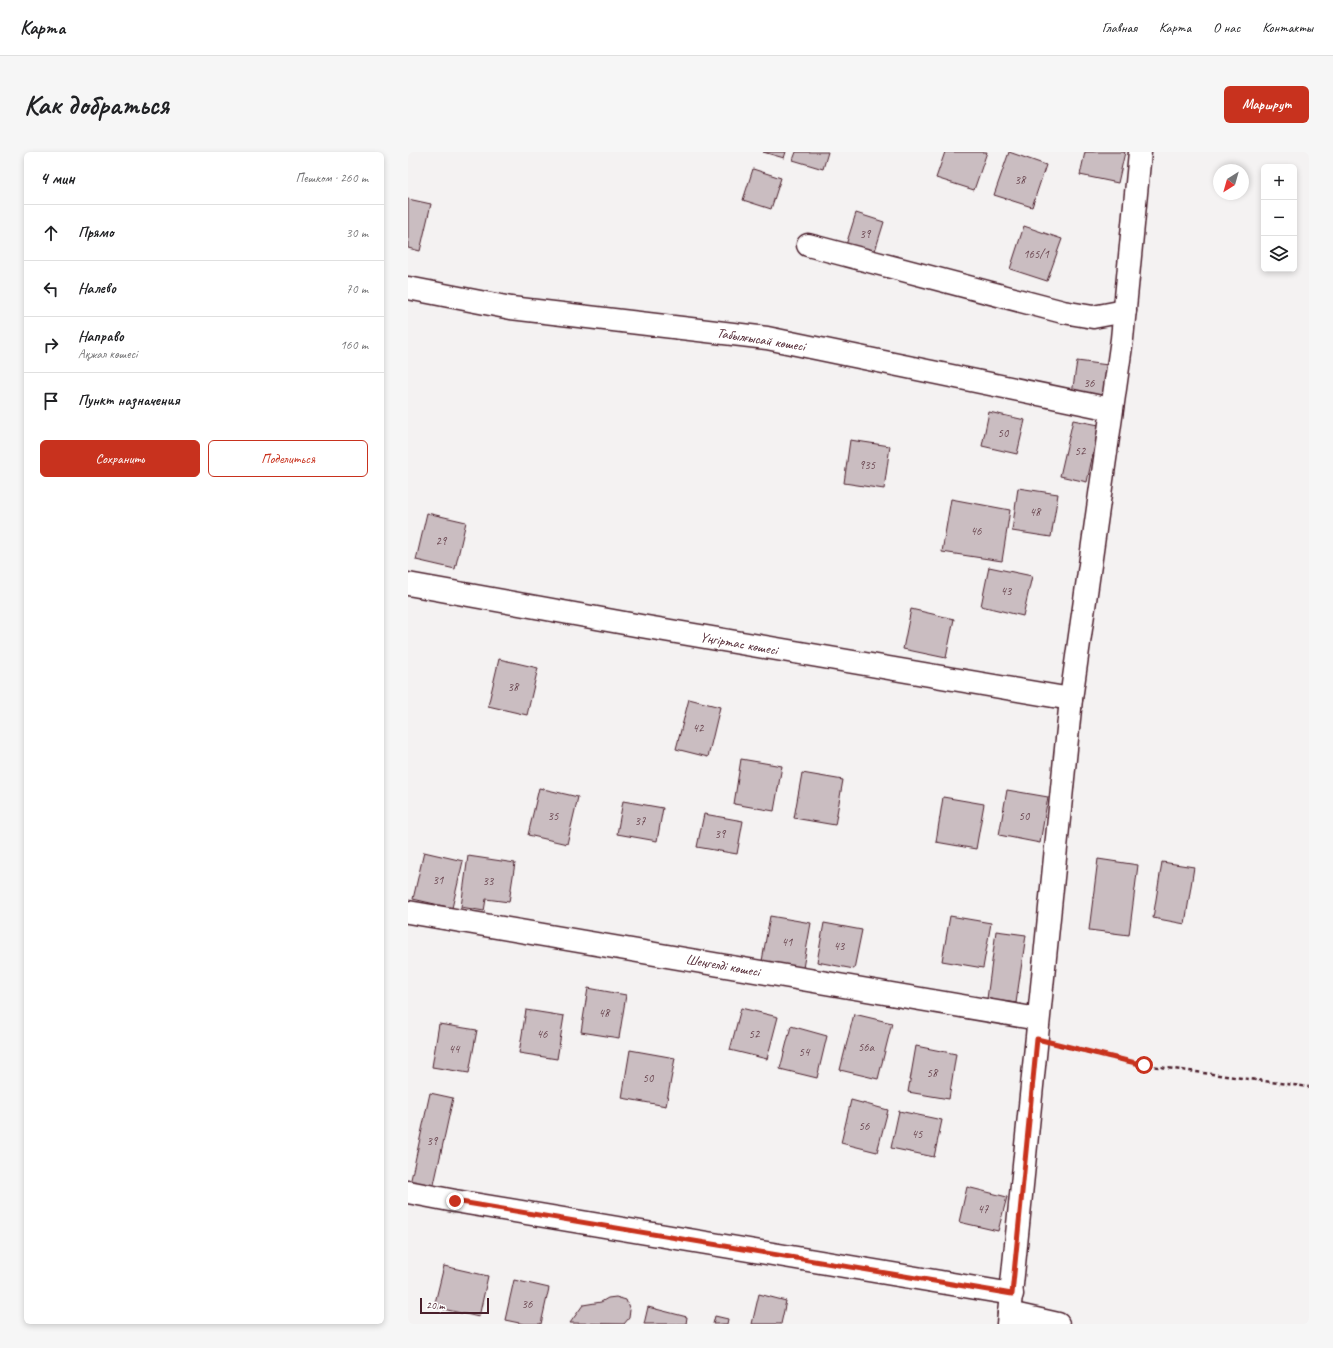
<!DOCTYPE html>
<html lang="ru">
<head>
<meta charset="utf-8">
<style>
	body { margin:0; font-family:Caveat,sans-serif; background:#f6f6f6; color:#202124 }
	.controls { position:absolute; right:12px; top:12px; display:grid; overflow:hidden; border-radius:6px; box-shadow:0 2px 6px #0003 }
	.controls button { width:36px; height:36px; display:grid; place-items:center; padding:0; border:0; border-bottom:1px solid #e0e0e0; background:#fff; color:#202124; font:20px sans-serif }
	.compass { position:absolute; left:805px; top:12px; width:36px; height:36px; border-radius:50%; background:#fff; box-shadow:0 2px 6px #0003; rotate:217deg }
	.scale { position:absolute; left:12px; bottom:10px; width:69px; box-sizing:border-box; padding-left:4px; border:2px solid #4a1f2b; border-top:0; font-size:11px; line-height:14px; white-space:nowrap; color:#4a1f2b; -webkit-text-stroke:3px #fff; paint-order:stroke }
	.stop { position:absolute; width:12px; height:12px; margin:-9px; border:3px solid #c8321e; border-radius:50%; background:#fff }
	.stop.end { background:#c8321e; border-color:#fff; box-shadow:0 1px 4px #0008 }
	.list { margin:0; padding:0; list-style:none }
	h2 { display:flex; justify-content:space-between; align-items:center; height:52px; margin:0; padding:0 16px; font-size:17px }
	h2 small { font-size:13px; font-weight:400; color:#757577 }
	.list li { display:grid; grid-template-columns:26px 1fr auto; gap:12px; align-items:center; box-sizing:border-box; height:56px; padding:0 16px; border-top:1px solid #e0e0e0 }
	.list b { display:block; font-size:15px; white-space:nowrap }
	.list p { margin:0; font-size:13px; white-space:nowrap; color:#757577 }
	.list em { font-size:13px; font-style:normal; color:#757577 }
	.actions { display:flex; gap:8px; padding:12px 16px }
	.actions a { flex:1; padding:9px 0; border:1px solid #c8321e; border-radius:6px; text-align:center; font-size:14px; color:#c8321e }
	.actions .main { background:#c8321e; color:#fff }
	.icon { flex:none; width:22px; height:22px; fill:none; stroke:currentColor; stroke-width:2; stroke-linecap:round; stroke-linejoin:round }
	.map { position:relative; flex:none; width:901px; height:1172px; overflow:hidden; border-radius:6px }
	header { display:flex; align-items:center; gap:24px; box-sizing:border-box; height:56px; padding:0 20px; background:#fff; border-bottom:1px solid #e0e0e0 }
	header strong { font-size:19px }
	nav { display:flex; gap:22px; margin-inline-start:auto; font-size:14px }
	.intro { display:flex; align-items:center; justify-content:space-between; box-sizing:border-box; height:96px; padding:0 24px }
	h1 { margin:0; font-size:28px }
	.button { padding:10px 18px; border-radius:6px; background:#c8321e; color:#fff; font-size:14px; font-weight:700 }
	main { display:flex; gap:24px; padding:0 24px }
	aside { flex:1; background:#fff; border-radius:6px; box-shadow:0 2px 6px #0003 }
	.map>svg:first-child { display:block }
</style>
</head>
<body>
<header>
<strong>Карта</strong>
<nav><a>Главная</a><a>Карта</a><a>О нас</a><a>Контакты</a></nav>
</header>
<div class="intro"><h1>Как добраться</h1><a class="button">Маршрут</a></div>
<main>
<aside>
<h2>4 мин<small>Пешком · 260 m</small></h2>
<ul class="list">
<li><svg class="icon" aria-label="ahead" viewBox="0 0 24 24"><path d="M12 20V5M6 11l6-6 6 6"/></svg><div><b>Прямо</b></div><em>30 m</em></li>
<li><svg class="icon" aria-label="left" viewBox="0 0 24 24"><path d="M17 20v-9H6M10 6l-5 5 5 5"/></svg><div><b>Налево</b></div><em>70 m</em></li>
<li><svg class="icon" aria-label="right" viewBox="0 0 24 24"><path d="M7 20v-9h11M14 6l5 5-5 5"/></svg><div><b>Направо</b><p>Ақжал көшесі</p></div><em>160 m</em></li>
<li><svg class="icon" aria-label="arrive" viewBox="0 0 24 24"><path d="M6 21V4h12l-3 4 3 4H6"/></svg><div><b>Пункт назначения</b></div></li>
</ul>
<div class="actions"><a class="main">Сохранить</a><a>Поделиться</a></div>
</aside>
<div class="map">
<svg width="901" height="1172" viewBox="0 0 901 1172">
	<rect width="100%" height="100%" fill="#f4f2f2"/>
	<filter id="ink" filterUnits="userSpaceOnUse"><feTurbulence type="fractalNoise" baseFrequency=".025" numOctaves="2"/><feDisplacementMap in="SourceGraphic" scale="8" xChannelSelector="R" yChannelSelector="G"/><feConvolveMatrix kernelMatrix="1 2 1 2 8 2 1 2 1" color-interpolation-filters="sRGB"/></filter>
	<g filter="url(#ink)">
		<g fill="#cabdc1" stroke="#4a1f2b">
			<polygon points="355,0 378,0 376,6"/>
			<polygon points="388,0 420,0 415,17 385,8"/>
			<polygon points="537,0 579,0 566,38 528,26"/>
			<polygon points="601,0 638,13 624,55 586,43"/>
			<polygon points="677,0 717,0 710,31 672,23"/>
			<polygon points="345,17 373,26 363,57 335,48"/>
			<polygon points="0,47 23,52 12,99 0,96"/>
			<polygon points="448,61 476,70 466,102 438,93"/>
			<polygon points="616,74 654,87 639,129 602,117"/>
			<polygon points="669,209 700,213 694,253 663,248"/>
			<polygon points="581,260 617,268 609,302 574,294"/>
			<polygon points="665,268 691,273 679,330 652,324"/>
			<polygon points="442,288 482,294 476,337 436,331"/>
			<polygon points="610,336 650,342 643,385 604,379"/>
			<polygon points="543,347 602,358 594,409 534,400"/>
			<polygon points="19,361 58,370 47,417 8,408"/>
			<polygon points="581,415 624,424 615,464 573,454"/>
			<polygon points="503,457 546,467 538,506 495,497"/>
			<polygon points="91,507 130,516 119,563 80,554"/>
			<polygon points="281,547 312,555 300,605 268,597"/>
			<polygon points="333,607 374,614 366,659 326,652"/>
			<polygon points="394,621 435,628 427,673 386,666"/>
			<polygon points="131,636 170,645 159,692 120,683"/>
			<polygon points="599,638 640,645 632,691 591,683"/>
			<polygon points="535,645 576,652 568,697 528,690"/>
			<polygon points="215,649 255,656 249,689 209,682"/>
			<polygon points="296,662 335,669 329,702 289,695"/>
			<polygon points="16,700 55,709 44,756 5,747"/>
			<polygon points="60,704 107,711 101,750 78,747 76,759 53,755"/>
			<polygon points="690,707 730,713 721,783 681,778"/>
			<polygon points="754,710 786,715 777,772 745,766"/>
			<polygon points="362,764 403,771 395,816 354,809"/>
			<polygon points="542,764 583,771 575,816 534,809"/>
			<polygon points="416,771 454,778 446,817 409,810"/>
			<polygon points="588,779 618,783 608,851 579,847"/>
			<polygon points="180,836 218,843 211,886 173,880"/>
			<polygon points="333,856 370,865 359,907 322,898"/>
			<polygon points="118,858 156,864 149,907 111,901"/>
			<polygon points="446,862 484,871 470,927 432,918"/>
			<polygon points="31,872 69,878 61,921 24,915"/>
			<polygon points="383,874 419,884 409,926 372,917"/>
			<polygon points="508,894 548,902 541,947 500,940"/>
			<polygon points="222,898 267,906 258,954 214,946"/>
			<polygon points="22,941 45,946 25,1037 2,1032"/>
			<polygon points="443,948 480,958 469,1000 433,991"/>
			<polygon points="491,959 534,968 526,1005 483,996"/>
			<polygon points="559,1035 599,1045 590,1079 551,1070"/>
			<polygon points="36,1114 80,1124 71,1165 26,1155"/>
			<polygon points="106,1128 141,1136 133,1172 116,1172 97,1168"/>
			<polygon points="351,1142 378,1149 373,1172 344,1172"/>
			<polygon points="208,1145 218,1148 222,1158 221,1166 216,1172 162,1171 175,1153 193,1150 200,1146"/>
			<polygon points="240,1155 279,1165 278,1172 236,1172"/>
			<polygon points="307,1164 320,1167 319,1172 305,1172"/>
		</g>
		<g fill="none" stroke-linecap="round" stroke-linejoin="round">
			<defs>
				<g id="street">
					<polyline points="400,93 655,160 685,165 717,159"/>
					<polyline points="0,136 103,156 359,186 703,257"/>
					<polyline points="0,432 233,474 663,547"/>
					<polyline points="0,760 630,867"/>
					<polyline points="0,1040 47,1049 604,1142"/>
					<polyline points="601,1161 650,1172"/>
					<polyline points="600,1172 663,547 714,187 732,0"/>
				</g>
			</defs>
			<use href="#street" stroke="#4a1f2b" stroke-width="25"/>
			<polyline stroke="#4a1f2b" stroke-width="2.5" stroke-dasharray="4 3" stroke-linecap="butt" points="651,893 736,913 901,935"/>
			<use href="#street" stroke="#fff" stroke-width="22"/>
		</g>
	</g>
	<g fill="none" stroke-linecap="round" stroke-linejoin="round" filter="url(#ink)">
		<polyline stroke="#c8321e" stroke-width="5" points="47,1049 604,1142 629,887 736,913"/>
	</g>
	<g text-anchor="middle" stroke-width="3.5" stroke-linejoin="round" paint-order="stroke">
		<g font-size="12" fill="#6a4650">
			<text x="612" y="32">38</text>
			<text x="457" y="86">39</text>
			<text x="628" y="106">165/1</text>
			<text x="681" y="235">36</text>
			<text x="595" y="285">50</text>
			<text x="672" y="303">52</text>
			<text x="459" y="317">935</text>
			<text x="627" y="364">48</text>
			<text x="568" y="383">46</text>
			<text x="33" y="393">29</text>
			<text x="598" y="443">43</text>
			<text x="105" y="539">38</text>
			<text x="290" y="580">42</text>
			<text x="145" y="668">35</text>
			<text x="616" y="668">50</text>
			<text x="232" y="673">37</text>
			<text x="312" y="686">39</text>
			<text x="30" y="732">31</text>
			<text x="80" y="733">33</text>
			<text x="379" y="794">41</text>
			<text x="431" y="798">43</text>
			<text x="196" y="865">48</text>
			<text x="134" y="886">46</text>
			<text x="346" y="886">52</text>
			<text x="458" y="899">56а</text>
			<text x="46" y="901">44</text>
			<text x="396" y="904">54</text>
			<text x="524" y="925">58</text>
			<text x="240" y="930">50</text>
			<text x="456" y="978">56</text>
			<text x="509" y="986">45</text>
			<text x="24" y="993">39</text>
			<text x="575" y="1061">47</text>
			<text x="119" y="1156">36</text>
		</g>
		<g font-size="14" fill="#4a1f2b" stroke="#fff">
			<text transform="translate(353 187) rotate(9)" y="5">Табылғысай көшесі</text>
			<text transform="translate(331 491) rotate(10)" y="5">Үңгіртас көшесі</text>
			<text transform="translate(315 813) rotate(10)" y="5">Шеңгелді көшесі</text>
		</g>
	</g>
</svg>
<div class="controls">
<button>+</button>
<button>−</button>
<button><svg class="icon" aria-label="layers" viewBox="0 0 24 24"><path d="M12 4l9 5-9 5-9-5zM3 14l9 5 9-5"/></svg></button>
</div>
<svg class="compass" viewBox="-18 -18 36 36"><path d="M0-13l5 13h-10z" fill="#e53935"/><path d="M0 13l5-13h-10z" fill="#757577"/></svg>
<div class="scale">20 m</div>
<div class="stop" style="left:736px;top:913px"></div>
<div class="stop end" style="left:47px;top:1049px"></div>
</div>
</main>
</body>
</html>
